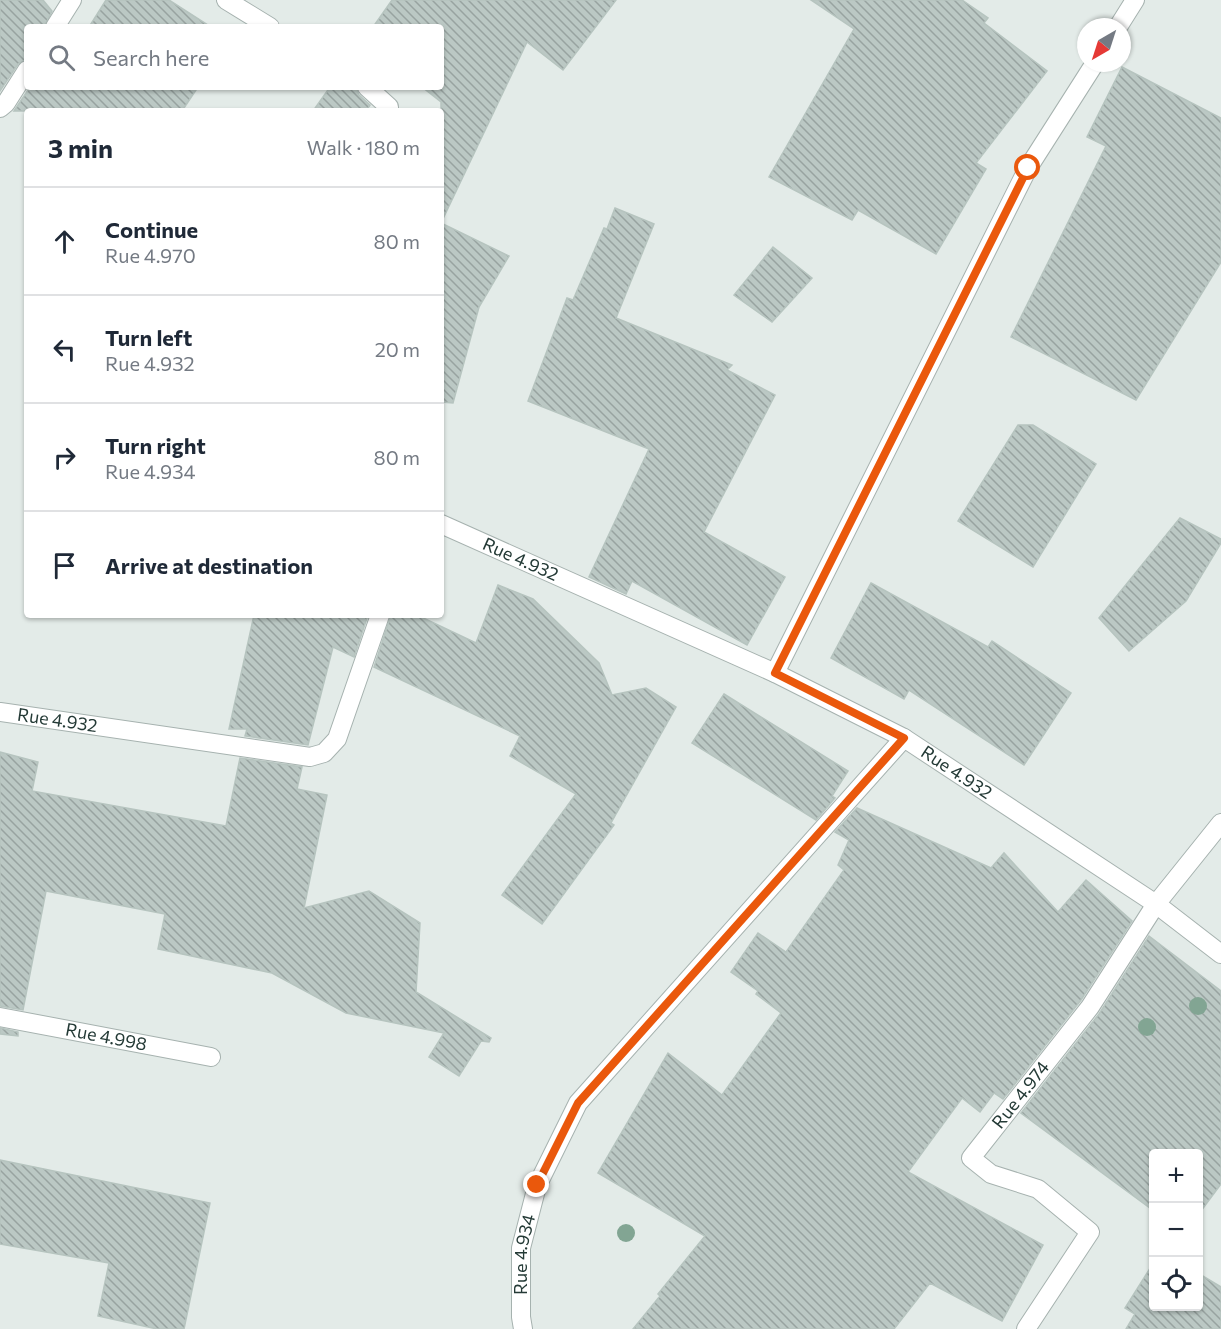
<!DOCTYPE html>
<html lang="en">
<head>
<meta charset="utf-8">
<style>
	body { margin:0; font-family:Commissioner,sans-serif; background:#f2f2f3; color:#1f2937 }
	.controls { position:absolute; right:18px; bottom:18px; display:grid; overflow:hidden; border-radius:6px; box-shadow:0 2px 4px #0004 }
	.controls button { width:54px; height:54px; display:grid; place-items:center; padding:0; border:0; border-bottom:2px solid #e0e1e3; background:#fff; color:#1f2937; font:30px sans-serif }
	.compass { position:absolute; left:1077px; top:18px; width:54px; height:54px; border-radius:50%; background:#fff; box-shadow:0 2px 4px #0004; rotate:219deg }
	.stop { position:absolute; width:18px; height:18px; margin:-14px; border:4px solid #ea580c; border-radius:50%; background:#fff }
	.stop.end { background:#ea580c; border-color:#fff; box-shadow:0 2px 6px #0008 }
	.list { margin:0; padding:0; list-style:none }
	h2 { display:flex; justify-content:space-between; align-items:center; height:78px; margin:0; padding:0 24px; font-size:26px }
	h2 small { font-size:20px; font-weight:400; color:#747a83 }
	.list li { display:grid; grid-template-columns:39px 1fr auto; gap:18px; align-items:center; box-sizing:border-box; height:108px; padding:0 24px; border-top:2px solid #e0e1e3 }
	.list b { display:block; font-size:22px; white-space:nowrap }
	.list p { margin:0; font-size:20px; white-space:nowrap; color:#747a83 }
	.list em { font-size:20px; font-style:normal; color:#747a83 }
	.icon { flex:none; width:33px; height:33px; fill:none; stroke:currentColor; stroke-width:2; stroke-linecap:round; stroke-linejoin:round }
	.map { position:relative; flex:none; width:1221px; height:1329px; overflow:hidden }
	.search { position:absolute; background:#fff; box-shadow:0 2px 4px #0004; left:24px; top:24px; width:420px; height:66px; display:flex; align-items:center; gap:15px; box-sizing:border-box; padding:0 21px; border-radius:6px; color:#747a83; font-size:22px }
	.panel { position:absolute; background:#fff; box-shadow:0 2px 4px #0004; left:24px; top:108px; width:420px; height:510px; border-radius:6px }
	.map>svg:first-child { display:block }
</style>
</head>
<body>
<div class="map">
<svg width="1221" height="1329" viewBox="0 0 1221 1329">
	<defs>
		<pattern id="building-back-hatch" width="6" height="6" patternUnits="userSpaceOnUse" patternTransform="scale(1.5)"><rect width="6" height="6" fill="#bbc8c4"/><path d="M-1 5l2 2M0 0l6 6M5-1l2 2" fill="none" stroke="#98a3a0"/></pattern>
	</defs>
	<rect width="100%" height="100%" fill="#e3ebe8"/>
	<g fill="url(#building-back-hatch)" stroke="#b6c4bf" stroke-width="1.5">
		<polygon points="0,0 43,0 52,11 44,27 27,27 27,59 18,64 0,91"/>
		<polygon points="106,0 169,0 211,27 89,27"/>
		<polygon points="392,0 616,0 563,70 527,42 441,223 441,102 422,87 441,87 441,27 373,27"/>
		<polygon points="811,0 962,0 988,18 984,23 1047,71 976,163 986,169 936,254 858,210 852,220 769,177 854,29"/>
		<polygon points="1122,67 1221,118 1221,262 1136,400 1011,337 1106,146 1087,137"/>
		<polygon points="30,87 198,87 182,111 14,111"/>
		<polygon points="330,87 356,87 359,95 370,105 366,111 313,111"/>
		<polygon points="615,208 654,224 616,318 732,365 727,370 775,395 704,532 785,577 747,645 632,581 626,594 589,577 649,449 528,401 567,298 573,300 604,228 607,229"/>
		<polygon points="441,223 509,256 479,307 453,403 441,402"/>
		<polygon points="773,247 812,278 772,322 734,295"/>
		<polygon points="1018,425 1033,425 1096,464 1033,567 958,521"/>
		<polygon points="1180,518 1221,539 1221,543 1186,601 1129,651 1099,618"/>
		<polygon points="871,583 988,647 992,641 1071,693 1024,765 909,690 904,699 831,658"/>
		<polygon points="498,585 533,599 599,663 612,695 646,688 676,707 611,823 614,825 542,924 502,895 576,794 510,756 520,736 374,667 391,615 417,615 476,643"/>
		<polygon points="254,615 368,615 354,657 333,647 308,745 245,736 247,729 229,729"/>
		<polygon points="724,694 848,771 832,796 835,798 816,820 692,743"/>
		<polygon points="0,752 38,762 32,791 226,826 240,758 302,767 297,789 327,795 304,908 369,891 420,923 416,992 491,1038 489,1042 481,1041 459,1076 429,1057 444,1033 346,1013 272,973 158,949 165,914 46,891 23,1010 0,1006"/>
		<polygon points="857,808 991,868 1004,853 1058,912 1086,880 1132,921 1081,1000 1003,1099 994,1093 980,1112 962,1098 908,1172 1043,1245 1002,1321 930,1283 894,1329 633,1329 660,1296 658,1294 705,1236 598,1173 668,1053 722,1095 781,1013 756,994 758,991 731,972 758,933 786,952 844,870 838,865 849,840 835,832"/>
		<polygon points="1149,936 1221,991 1221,1184 1198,1215 1198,1154 1154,1154 1154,1211 1021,1113 1099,1014"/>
		<polygon points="0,1028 18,1032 18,1036 0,1034"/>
		<polygon points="0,1160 210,1203 184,1329 157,1329 98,1316 109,1263 0,1244"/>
		<polygon points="1154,1262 1154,1306 1198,1306 1198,1273 1221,1287 1221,1329 1126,1329 1135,1314 1125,1308"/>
	</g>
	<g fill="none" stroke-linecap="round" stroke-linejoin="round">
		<defs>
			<g id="street">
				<polyline points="226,0 270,27"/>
				<polyline points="55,27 72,0"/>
				<polyline points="1118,27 1135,0"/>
				<polyline points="367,87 389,107 389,111"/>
				<polyline points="0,108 6,103 27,70"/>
				<path id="s1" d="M441,524L775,673L904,738L1156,904L1221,954"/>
				<polyline points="775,673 1028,168 1095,63"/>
				<path id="s2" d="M0,712L310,757L324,753L337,739L380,615"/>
				<path id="s3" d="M0,1017L211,1057"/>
				<path id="s4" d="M523,1329L521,1317V1248L537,1186L578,1103L904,738"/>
				<path id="s5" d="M1026,1329L1090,1232L1038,1189L991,1174L971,1158L1090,1007L1156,904L1221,823"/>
			</g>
		</defs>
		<use href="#street" stroke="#a6b2af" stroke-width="20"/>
		<use href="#street" stroke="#fff" stroke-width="18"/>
	</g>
	<g fill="#82a593">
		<circle cx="1198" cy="1006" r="9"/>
		<circle cx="1147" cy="1027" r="9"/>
		<circle cx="626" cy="1233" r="9"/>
	</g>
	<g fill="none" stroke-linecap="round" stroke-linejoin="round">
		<polyline stroke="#ea580c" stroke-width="8" points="537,1185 578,1103 904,738 775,673 1028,168"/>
	</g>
	<g text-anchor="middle" stroke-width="4.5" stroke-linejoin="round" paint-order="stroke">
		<g font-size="18" fill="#243a36" stroke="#f3f8f6">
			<text dy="6" stroke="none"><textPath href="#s1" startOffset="87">Rue 4.932</textPath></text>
			<text dy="6" stroke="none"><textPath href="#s2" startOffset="58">Rue 4.932</textPath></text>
			<text dy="6" stroke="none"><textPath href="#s1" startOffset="573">Rue 4.932</textPath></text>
			<text dy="6" stroke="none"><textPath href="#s3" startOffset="108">Rue 4.998</textPath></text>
			<text dy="6" stroke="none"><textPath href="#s5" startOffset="339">Rue 4.974</textPath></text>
			<text dy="6" stroke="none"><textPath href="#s4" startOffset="75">Rue 4.934</textPath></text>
		</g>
	</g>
</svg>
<div class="controls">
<button>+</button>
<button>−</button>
<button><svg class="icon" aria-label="locate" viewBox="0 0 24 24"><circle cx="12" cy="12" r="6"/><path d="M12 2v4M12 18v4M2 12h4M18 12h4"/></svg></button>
</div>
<svg class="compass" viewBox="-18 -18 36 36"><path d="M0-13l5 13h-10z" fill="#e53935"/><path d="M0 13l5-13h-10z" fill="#747a83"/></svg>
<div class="stop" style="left:1028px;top:168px"></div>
<div class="stop end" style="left:537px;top:1185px"></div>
<div class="search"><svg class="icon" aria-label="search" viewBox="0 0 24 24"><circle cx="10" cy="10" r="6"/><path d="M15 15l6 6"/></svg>Search here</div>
<section class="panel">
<h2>3 min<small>Walk · 180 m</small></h2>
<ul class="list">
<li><svg class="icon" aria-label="ahead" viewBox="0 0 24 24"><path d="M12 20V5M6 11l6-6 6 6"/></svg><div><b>Continue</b><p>Rue 4.970</p></div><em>80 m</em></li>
<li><svg class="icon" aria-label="left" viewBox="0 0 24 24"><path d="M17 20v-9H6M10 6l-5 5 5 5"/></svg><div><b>Turn left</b><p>Rue 4.932</p></div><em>20 m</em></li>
<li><svg class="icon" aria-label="right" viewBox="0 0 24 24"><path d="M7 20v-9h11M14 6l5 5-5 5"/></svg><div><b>Turn right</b><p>Rue 4.934</p></div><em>80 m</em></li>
<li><svg class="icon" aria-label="arrive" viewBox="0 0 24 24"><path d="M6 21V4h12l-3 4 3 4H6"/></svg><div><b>Arrive at destination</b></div></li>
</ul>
</section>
</div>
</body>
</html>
